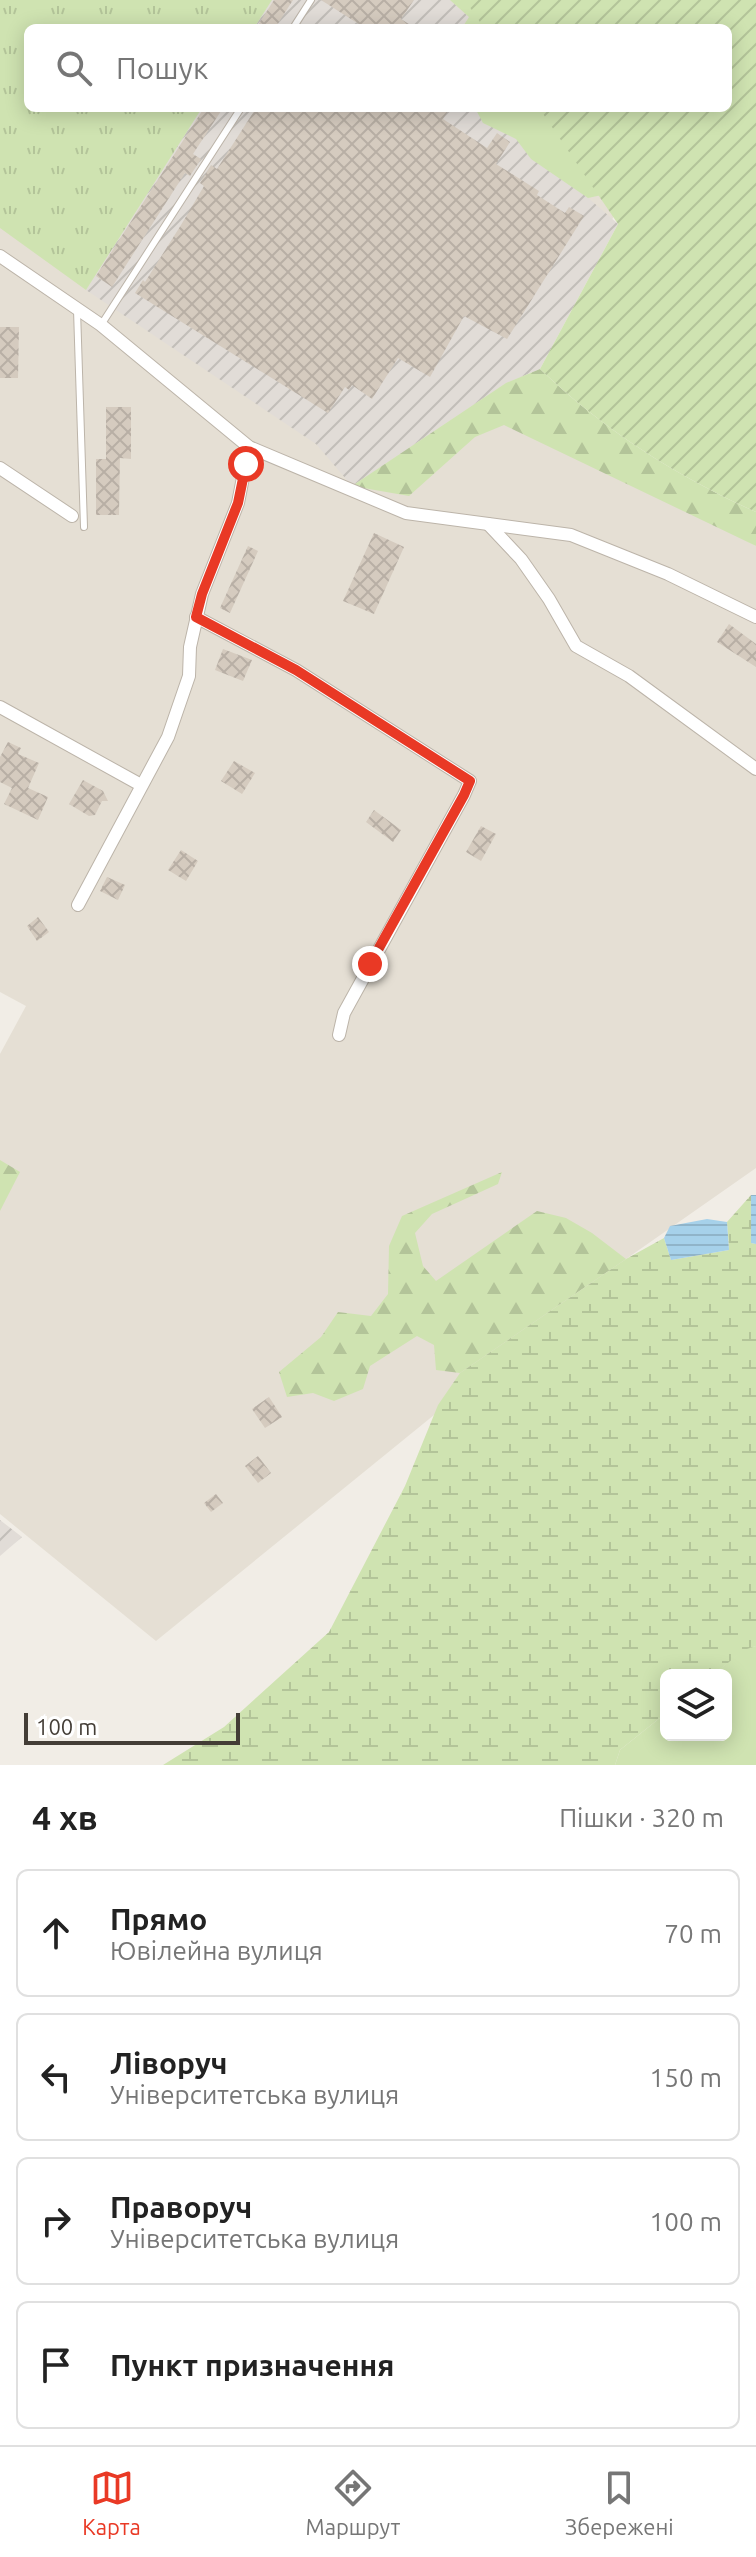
<!DOCTYPE html>
<html lang="uk">
<head>
<meta charset="utf-8">
<style>
	body { margin:0; font-family:Ubuntu,sans-serif; background:#f2f2f2; color:#222 }
	.controls { position:absolute; right:24px; bottom:24px; display:grid; overflow:hidden; border-radius:12px; box-shadow:0 4px 20px #0003 }
	.controls button { width:72px; height:72px; display:grid; place-items:center; padding:0; border:0; border-bottom:2px solid #e0e0e0; background:#fff; color:#222; font:40px sans-serif }
	.scale { position:absolute; left:24px; bottom:20px; width:216px; box-sizing:border-box; padding-left:8px; border:4px solid #433d36; border-top:0; font-size:22px; line-height:28px; white-space:nowrap; color:#433d36; -webkit-text-stroke:6px #fff; paint-order:stroke }
	.stop { position:absolute; width:24px; height:24px; margin:-18px; border:6px solid #e93925; border-radius:50%; background:#fff }
	.stop.end { background:#e93925; border-color:#fff; box-shadow:0 2px 8px #0008 }
	.list { margin:0; padding:0; list-style:none }
	h2 { display:flex; justify-content:space-between; align-items:center; height:104px; margin:0; padding:0 32px; font-size:34px }
	h2 small { font-size:26px; font-weight:400; color:#767676 }
	.list li { display:grid; grid-template-columns:52px 1fr auto; gap:24px; align-items:center; box-sizing:border-box; height:128px; margin:0 16px 16px; padding:0 16px; border:2px solid #e0e0e0; border-radius:12px }
	.list b { display:block; font-size:30px; white-space:nowrap }
	.list p { margin:0; font-size:26px; white-space:nowrap; color:#767676 }
	.list em { font-size:26px; font-style:normal; color:#767676 }
	.icon { flex:none; width:44px; height:44px; fill:none; stroke:currentColor; stroke-width:2; stroke-linecap:round; stroke-linejoin:round }
	.map { position:relative; flex:none; width:756px; height:1765px; overflow:hidden }
	.search { position:absolute; background:#fff; box-shadow:0 4px 20px #0003; left:24px; right:24px; top:24px; height:88px; display:flex; align-items:center; gap:20px; box-sizing:border-box; padding:0 28px; border-radius:12px; color:#767676; font-size:30px }
	.sheet { height:680px; background:#fff }
	nav { display:flex; justify-content:space-around; align-items:center; box-sizing:border-box; height:112px; border-top:2px solid #e0e0e0; background:#fff; font-size:22px; color:#767676 }
	nav a { display:grid; justify-items:center; gap:4px }
	nav .on { color:#e93925 }
	.map>svg:first-child { display:block }
</style>
</head>
<body>
<div class="map">
<svg width="756" height="1765" viewBox="0 0 756 1765">
	<defs>
		<pattern id="industrial-furrows" width="10" height="10" patternUnits="userSpaceOnUse" patternTransform="scale(2)"><rect width="10" height="10" fill="#e1dcd7"/><path d="M-1 1l2-2M0 10L10 0M9 11l2-2" fill="none" stroke="#c2beb9"/></pattern>
		<pattern id="forest-firs" width="22" height="20" patternUnits="userSpaceOnUse" patternTransform="scale(2)"><rect width="22" height="20" fill="#cfe3b1"/><path d="M5 1l3.5 6h-7zM16 11l3.5 6h-7z" fill="#b3c499"/></pattern>
		<pattern id="wetland-marsh" width="20" height="14" patternUnits="userSpaceOnUse" patternTransform="scale(2)"><rect width="20" height="14" fill="#cfe3b1"/><path d="M1 5h8M5 5V1M11 12h8M15 12V8" fill="none" stroke="#b3c499"/></pattern>
		<pattern id="park-tufts" width="24" height="20" patternUnits="userSpaceOnUse" patternTransform="scale(2)"><rect width="24" height="20" fill="#cfe3b1"/><path d="M3 7l-1-3M5 7V3M7 7l1-3M15 17l-1-3M17 17v-4M19 17l1-3" fill="none" stroke="#b3c499"/></pattern>
		<pattern id="garden-furrows" width="10" height="10" patternUnits="userSpaceOnUse" patternTransform="scale(2)"><rect width="10" height="10" fill="#cfe3b1"/><path d="M-1 1l2-2M0 10L10 0M9 11l2-2" fill="none" stroke="#b3c499"/></pattern>
		<pattern id="water-rules" width="6" height="5" patternUnits="userSpaceOnUse" patternTransform="scale(2)"><rect width="6" height="5" fill="#a6d1ea"/><path d="M0 2.5h6" fill="none" stroke="#90b4c9"/></pattern>
		<pattern id="building-cross-hatch" width="8" height="8" patternUnits="userSpaceOnUse" patternTransform="scale(2)"><rect width="8" height="8" fill="#d5cbbf"/><path d="M0 0l8 8M0 8l8-8" fill="none" stroke="#b8afa5"/></pattern>
	</defs>
	<rect width="100%" height="100%" fill="#f1ede6"/>
	<polygon fill="#e5dfd4" points="0,0 470,0 490,28 28,28 28,108 548,108 619,207 505,413 756,546 756,1168 626,1259 156,1641 0,1514 0,1054 26,1006 0,992"/>
	<g fill="url(#industrial-furrows)">
		<polygon points="272,0 450,0 469,17 462,28 254,28"/>
		<polygon points="202,108 486,108 618,224 540,369 506,383 352,486 316,444 86,290"/>
		<polygon points="0,1520 22,1537 0,1556"/>
	</g>
	<g fill="#cfe3b1">
		<polygon points="450,0 490,0 505,28 462,28 469,17"/>
		<polygon points="475,108 563,108 620,191 588,198 531,159 516,139 483,123"/>
		<polygon points="756,1646 756,1765 615,1765 620,1750 666,1713 666,1735 726,1735 726,1675 713,1675 744,1649"/>
	</g>
	<g fill="url(#forest-firs)">
		<path d="M540,369C604,430 676,476 756,512V546L504,425L475,437L409,496L352,486L506,383Z"/>
		<polygon points="0,1160 20,1172 0,1211"/>
		<polygon points="502,1172 498,1184 432,1214 415,1233 423,1266 436,1281 537,1211 566,1218 592,1233 626,1259 460,1373 436,1370 434,1345 417,1336 370,1366 363,1389 334,1401 313,1393 287,1397 279,1372 321,1337 338,1312 371,1316 388,1294 389,1246 402,1216"/>
	</g>
	<polygon fill="url(#wetland-marsh)" points="751,1195 751,1243 756,1244 756,1646 744,1650 713,1675 666,1675 666,1713 620,1750 615,1765 163,1765 224,1727 329,1632 405,1486 438,1405 460,1373 626,1259 664,1238 671,1260 729,1250 727,1222"/>
	<polygon fill="url(#park-tufts)" points="0,0 272,0 254,28 28,28 28,108 202,108 86,290 0,228"/>
	<path fill="url(#garden-furrows)" d="M465,0H756V512C676,476 604,430 540,369L618,224L539,108H728V28H484Z"/>
	<g fill="url(#water-rules)">
		<polygon points="751,1195 756,1195 756,1244 751,1243"/>
		<polygon points="707,1219 727,1222 729,1250 671,1260 664,1238 670,1226"/>
	</g>
	<g fill="url(#building-cross-hatch)">
		<polygon points="274,0 293,0 275,28 256,28"/>
		<polygon points="321,0 414,0 401,19 415,28 365,28"/>
		<polygon points="204,108 223,108 193,154 201,159 190,176 185,173 112,287 96,276"/>
		<polygon points="256,108 450,108 443,119 487,148 497,133 510,142 496,164 539,191 537,195 565,213 569,207 584,216 507,339 464,316 430,377 398,358 372,399 352,385 349,390 345,387 328,413 135,293 143,280 145,282 181,225 204,186 200,183 211,165 217,169"/>
		<polygon points="0,327 19,327 18,378 0,378"/>
		<polygon points="106,407 131,407 131,459 120,458 119,515 96,515 96,459 106,459"/>
		<polygon points="374,533 404,547 374,614 343,601"/>
		<polygon points="248,546 258,551 230,613 220,608"/>
		<polygon points="729,624 756,644 756,667 717,642"/>
		<polygon points="223,649 252,660 243,681 215,670"/>
		<polygon points="8,742 21,748 18,754 39,763 28,788 48,797 38,820 4,804 12,788 0,782 0,757"/>
		<polygon points="234,761 255,773 242,794 221,781"/>
		<polygon points="83,780 103,791 108,801 102,801 95,815 89,816 69,804"/>
		<polygon points="374,810 401,830 393,842 366,822"/>
		<polygon points="481,826 496,834 481,861 466,852"/>
		<polygon points="181,850 198,861 186,881 168,870"/>
		<polygon points="107,877 125,885 118,900 100,891"/>
		<polygon points="38,917 49,932 37,941 27,926"/>
		<polygon points="269,1397 282,1417 265,1428 252,1409"/>
		<polygon points="258,1456 271,1473 258,1483 245,1466"/>
		<polygon points="216,1494 223,1503 211,1512 204,1503"/>
	</g>
	<g fill="none" stroke-linecap="round" stroke-linejoin="round">
		<defs>
			<g id="service">
				<polyline points="293,28 311,0"/>
				<polyline points="77,310 84,527"/>
				<polyline points="101,325 241,108"/>
			</g>
			<g id="minor">
				<polyline points="0,256 101,325 249,447 406,513 571,535 668,574 756,617"/>
				<polyline points="0,468 72,516"/>
				<polyline points="488,524 521,559 549,599 576,646 629,676 756,769"/>
				<polyline points="196,617 296,670 470,781 464,795 344,1013 339,1035"/>
				<polyline points="0,707 141,785"/>
				<polyline points="78,905 168,737 189,676 190,647 202,594 238,503 249,447"/>
			</g>
		</defs>
		<use href="#service" stroke="#bcb4a9" stroke-width="8"/>
		<use href="#minor" stroke="#bcb4a9" stroke-width="14"/>
		<use href="#service" stroke="#fff" stroke-width="6"/>
		<use href="#minor" stroke="#fff" stroke-width="12"/>
	</g>
	<g fill="none" stroke-linecap="round" stroke-linejoin="round">
		<polyline stroke="#e93925" stroke-width="10" points="246,464 238,503 202,594 196,617 296,670 470,781 464,795 370,964"/>
	</g>
</svg>
<div class="controls">
<button><svg class="icon" aria-label="layers" viewBox="0 0 24 24"><path d="M12 4l9 5-9 5-9-5zM3 14l9 5 9-5"/></svg></button>
</div>
<div class="scale">100 m</div>
<div class="stop" style="left:246px;top:464px"></div>
<div class="stop end" style="left:370px;top:964px"></div>
<div class="search"><svg class="icon" aria-label="search" viewBox="0 0 24 24"><circle cx="10" cy="10" r="6"/><path d="M15 15l6 6"/></svg>Пошук</div>
</div>
<section class="sheet">
<h2>4 хв<small>Пішки · 320 m</small></h2>
<ul class="list">
<li><svg class="icon" aria-label="ahead" viewBox="0 0 24 24"><path d="M12 20V5M6 11l6-6 6 6"/></svg><div><b>Прямо</b><p>Ювілейна вулиця</p></div><em>70 m</em></li>
<li><svg class="icon" aria-label="left" viewBox="0 0 24 24"><path d="M17 20v-9H6M10 6l-5 5 5 5"/></svg><div><b>Ліворуч</b><p>Університетська вулиця</p></div><em>150 m</em></li>
<li><svg class="icon" aria-label="right" viewBox="0 0 24 24"><path d="M7 20v-9h11M14 6l5 5-5 5"/></svg><div><b>Праворуч</b><p>Університетська вулиця</p></div><em>100 m</em></li>
<li><svg class="icon" aria-label="arrive" viewBox="0 0 24 24"><path d="M6 21V4h12l-3 4 3 4H6"/></svg><div><b>Пункт призначення</b></div></li>
</ul>
</section>
<nav>
<a class="on"><svg class="icon" aria-label="map" viewBox="0 0 24 24"><path d="M3 6l6-2 6 2 6-2v14l-6 2-6-2-6 2zM9 4v14M15 6v14"/></svg>Карта</a>
<a><svg class="icon" aria-label="directions" viewBox="0 0 24 24"><path d="M12 3l9 9-9 9-9-9zM9 14v-3h6M13 9l2 2-2 2"/></svg>Маршрут</a>
<a><svg class="icon" aria-label="saved" viewBox="0 0 24 24"><path d="M7 4h10v16l-5-4-5 4z"/></svg>Збережені</a>
</nav>
</body>
</html>
